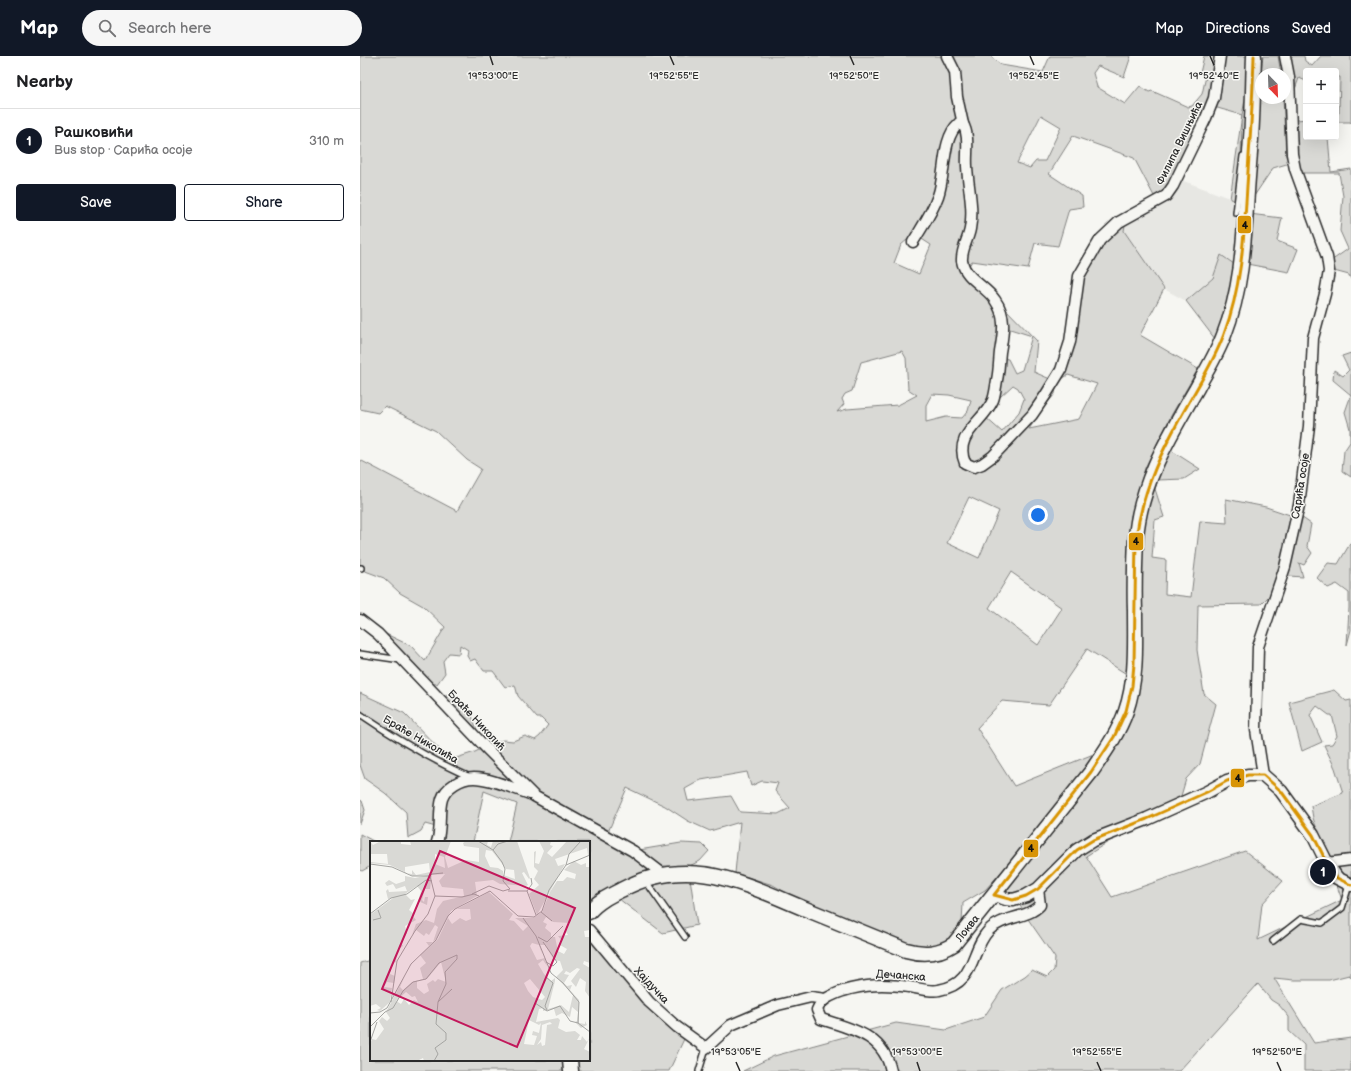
<!DOCTYPE html>
<html lang="en">
<head>
<meta charset="utf-8">
<style>
	body { margin:0; font-family:"Balsamiq Sans",sans-serif; background:#f6f6f6; color:#202124 }
	.controls { position:absolute; right:12px; top:12px; display:grid; overflow:hidden; border-radius:4px; box-shadow:0 4px 16px #0002 }
	.controls button { width:36px; height:36px; display:grid; place-items:center; padding:0; border:0; border-bottom:1px solid #e0e0e0; background:#fff; color:#202124; font:20px sans-serif }
	.compass { position:absolute; left:895px; top:12px; width:36px; height:36px; border-radius:50%; background:#fff; box-shadow:0 4px 16px #0002; rotate:157deg }
	.you { position:absolute; left:678px; top:459px; width:14px; height:14px; margin:-10px; border:3px solid #fff; border-radius:50%; background:#1a73e8; box-shadow:0 0 0 6px #1a73e833 }
	.badge { display:grid; place-items:center; width:26px; height:26px; border-radius:50%; background:#111827; color:#fff; font-size:13px; font-weight:700 }
	.pin { position:absolute; translate:-50% -50%; border:2px solid #fff; box-shadow:0 1px 4px #0006 }
	.list { margin:0; padding:0; list-style:none }
	h2 { display:flex; justify-content:space-between; align-items:center; height:52px; margin:0; padding:0 16px; font-size:17px }
	h2 small { font-size:13px; font-weight:400; color:#757577 }
	.list li { display:grid; grid-template-columns:26px 1fr auto; gap:12px; align-items:center; box-sizing:border-box; height:64px; padding:0 16px; border-top:1px solid #e0e0e0 }
	.list b { display:block; font-size:15px; white-space:nowrap }
	.list p { margin:0; font-size:13px; white-space:nowrap; color:#757577 }
	.list em { font-size:13px; font-style:normal; color:#757577 }
	.actions { display:flex; gap:8px; padding:12px 16px }
	.actions a { flex:1; padding:9px 0; border:1px solid #111827; border-radius:4px; text-align:center; font-size:14px; color:#111827 }
	.actions .main { background:#111827; color:#fff }
	.icon { flex:none; width:22px; height:22px; fill:none; stroke:currentColor; stroke-width:2; stroke-linecap:round; stroke-linejoin:round }
	.map { position:relative; flex:none; width:991px; height:1015px; overflow:hidden }
	header { display:flex; align-items:center; gap:24px; box-sizing:border-box; height:56px; padding:0 20px; background:#111827; color:#fff }
	header strong { font-size:19px }
	nav { display:flex; gap:22px; margin-inline-start:auto; font-size:14px }
	.search { width:280px; height:36px; background:#f6f6f6; display:flex; align-items:center; gap:10px; box-sizing:border-box; padding:0 14px; border-radius:22px; color:#757577; font-size:15px }
	main { display:flex }
	aside { flex:1; background:#fff }
	.map>svg:first-child { display:block }
</style>
</head>
<body>
<header>
<strong>Map</strong>
<div class="search"><svg class="icon" aria-label="search" viewBox="0 0 24 24"><circle cx="10" cy="10" r="6"/><path d="M15 15l6 6"/></svg>Search here</div>
<nav><a>Map</a><a>Directions</a><a>Saved</a></nav>
</header>
<main>
<aside>
<h2>Nearby<small></small></h2>
<ul class="list">
<li><span class="badge">1</span><div><b>Рашковићи</b><p>Bus stop · Сарића осоје</p></div><em>310 m</em></li>
</ul>
<div class="actions"><a class="main">Save</a><a>Share</a></div>
</aside>
<div class="map">
<svg width="991" height="1015" viewBox="0 0 991 1015">
	<rect width="100%" height="100%" fill="#f6f6f2"/>
	<filter id="ink" filterUnits="userSpaceOnUse"><feTurbulence type="fractalNoise" baseFrequency=".025" numOctaves="2"/><feDisplacementMap in="SourceGraphic" scale="8" xChannelSelector="R" yChannelSelector="G"/><feConvolveMatrix kernelMatrix="1 2 1 2 8 2 1 2 1" color-interpolation-filters="sRGB"/></filter>
	<g filter="url(#ink)">
		<polygon fill="#e7e7e3" points="821,124 880,146 874,208 861,199 853,222 826,245 804,233 764,175 765,169 794,153"/>
		<g fill="#d9d9d5" stroke="#828280" fill-rule="evenodd">
			<path d="M0,0H630L641,9L683,16L690,0H771L764,21L738,10L733,17L737,31L765,48L780,30L789,36L792,35L828,51L832,50L842,38L846,20L840,17L844,0H889L886,39L882,59L880,146L870,143L882,59L854,51L809,141L794,153L765,169L764,175L804,233L780,279L838,313L812,358L785,412L771,460L768,509V619L727,593L689,649L642,645L617,672L654,730L736,697L697,751L643,814L625,834L603,847L602,867L593,879L583,888L560,893L447,849L413,829L375,817L380,766L350,775L328,765L305,750L267,732L248,776L279,794L321,787L342,788L349,795L340,805L329,810H301L240,840L229,850V786H148L157,748L124,735L113,786H82L76,771L65,768L61,775L48,782L46,756L25,737L5,723L0,709V637L44,657L90,704L115,696L123,692L77,643L88,638L112,660L117,674L130,689L143,684L153,685L165,680L175,684L180,680L188,669L181,662H177L158,640L155,629L145,631L133,615H124L115,603L110,605L107,600L108,594L100,589L99,598L89,597L83,605L85,617L77,628L61,627L43,607L26,578L51,590L65,605L85,571L63,550L40,537L24,522L0,513V404L97,455L121,413L107,404L76,375L25,350L18,357L0,353ZM681,59L701,71L685,105H676L670,112L657,107ZM713,80L774,102L795,142L765,169L737,182L724,221L697,326L674,316L677,285L607,213L612,205L668,213L675,187L698,190L709,153L723,151L722,140L689,118ZM554,178L571,189L559,218L534,207L541,189ZM647,272L672,280L662,314L655,317L648,303L643,302ZM542,295L546,302L548,333L557,339L538,349L487,353L477,356L484,348L482,343L485,338L492,335L501,306ZM708,319L737,328L719,363L669,373L684,351L695,338L697,326ZM653,329L658,332L664,343L659,356L642,376L625,361L640,341ZM572,338L589,339L611,344L608,355L602,362L586,361L566,366V349ZM609,441L639,455L619,502L587,487ZM651,516L702,552L678,589L629,552ZM387,716L391,730L402,725L418,727L415,735L430,752L418,758L380,756L371,740L328,745L325,733L341,724Z"/>
			<polygon points="903,0 918,0 921,18 901,18 901,42 923,42 926,100 930,107 913,112 890,146 896,56"/>
			<polygon points="925,0 944,0 945,5 952,10 961,0 991,0 991,67 990,66 976,66 976,58 979,57 980,21 976,21 976,15 946,15 946,25 939,22 933,39"/>
			<polygon points="946,63 946,81 968,81 971,116 991,113 991,223 989,219 974,215 971,205 988,193 980,175 983,140 979,117 940,117 929,73 937,64"/>
			<polygon points="889,158 922,162 917,185 938,193 929,216 887,208"/>
			<polygon points="861,199 874,208 867,248 855,283 826,245 853,222"/>
			<polygon points="991,297 991,421 982,415 984,395 990,386 990,373 985,356 991,339 973,324 974,314 983,320 989,314 982,300"/>
			<polygon points="809,393 840,413 824,423 798,424 795,433 804,461 795,464 792,502 806,504 805,538 831,541 840,465 867,467 866,443 906,451 933,460 948,419 941,461 951,468 947,490 952,497 944,509 939,507 943,521 929,520 901,548 838,549 837,594 844,638 856,648 840,708 826,723 821,740 726,800 752,841 885,795 923,825 902,848 898,884 982,844 953,762 951,750 983,737 975,712 964,689 972,688 977,680 972,659 969,659 957,650 950,659 962,686 942,695 929,646 974,634 986,645 991,644 991,921 989,919 969,924 934,924 914,922 954,987 991,982 991,1015 944,1015 944,989 929,975 929,961 919,949 911,944 898,928 819,1015 383,1015 414,1000 536,967 586,974 624,961 642,934 665,920 672,914 687,921 694,914 695,902 670,866 654,840 648,837 646,828 765,668 782,461"/>
			<polygon points="991,486 991,574 987,589 989,552 989,537 977,528 968,532 957,522 968,507 978,508"/>
			<polygon points="0,744 2,745 5,754 0,768"/>
			<polygon points="0,778 15,786 11,786 11,810 2,815 0,814"/>
			<path d="M330,822L337,869L303,877L259,843C283,826 302,825 330,822Z"/>
			<polygon points="229,880 286,947 324,983 309,1015 216,1015 214,1004 229,1004"/>
			<polygon points="11,904 11,1004 203,1004 203,1015 0,1015 0,907"/>
		</g>
		<g fill="none" stroke-linecap="round" stroke-linejoin="round">
			<defs>
				<g id="service">
					<polyline points="876,157 883,100"/>
					<polyline points="0,512 1,512"/>
					<polyline points="0,598 41,604"/>
					<path d="M0,658C35,682 71,704 110,721"/>
					<polyline points="285,824 325,881"/>
					<polyline points="913,885 941,863 962,867 982,852 989,829"/>
					<polyline points="339,1015 346,992"/>
				</g>
				<g id="minor">
					<polyline points="587,0 595,16 597,41 603,68"/>
					<path d="M553,186C562,171 572,157 578,140C586,118 581,83 599,67L603,68C610,80 606,97 607,110C608,131 614,152 610,173C608,184 601,194 602,205C605,223 626,230 635,244C647,261 643,278 640,296C639,305 639,315 637,324C636,330 635,339 633,344C624,366 593,378 605,407L614,411L622,408L633,400L672,359L685,340L701,314L710,286L719,220L740,184L759,166L806,140L813,130L846,62L854,42L860,0"/>
					<polyline points="0,564 18,578 129,695 174,740 273,795 303,818"/>
					<polyline points="903,719 896,674 898,591 925,511 939,449 949,370 953,282 965,238 969,215 967,201 935,113 932,98 929,21 925,0"/>
					<path d="M77,786C82,772 78,757 82,743C86,731 101,722 114,722C131,722 154,733 170,738"/>
					<polyline points="967,807 991,804"/>
					<polyline points="229,874 289,946 317,971 346,992 371,969 418,949 451,941 465,943"/>
					<path d="M531,1015C524,979 492,973 461,963L457,954C461,943 472,939 483,935C506,928 525,928 549,931C558,932 570,936 579,934C617,927 609,895 629,874C643,860 667,863 680,849L678,833"/>
				</g>
				<polyline id="tertiary" points="634,839 646,843 653,844 666,840 678,833 717,794 733,784 787,763 847,736 867,725 888,719 903,719 921,735 953,779 967,807 977,822 991,829"/>
				<g id="secondary">
					<path d="M229,856C237,846 249,840 261,834C327,798 380,826 443,852C477,866 512,880 546,894C564,899 579,898 594,888L731,716C744,697 758,678 766,655C777,623 775,589 775,555C774,531 775,506 776,482C780,427 810,379 837,332C846,315 857,298 864,279C882,233 884,184 887,136C888,118 890,100 891,82C893,54 893,27 894,0"/>
					<polyline points="210,1004 211,1015"/>
				</g>
			</defs>
			<use href="#service" stroke="#2b2b2b" stroke-width="8"/>
			<use href="#minor" stroke="#2b2b2b" stroke-width="13"/>
			<use href="#tertiary" stroke="#2b2b2b" stroke-width="15"/>
			<use href="#secondary" stroke="#2b2b2b" stroke-width="17"/>
			<use href="#service" stroke="#f6f6f2" stroke-width="5"/>
			<use href="#minor" stroke="#f6f6f2" stroke-width="10"/>
			<use href="#tertiary" stroke="#f6f6f2" stroke-width="12"/>
			<use href="#secondary" stroke="#f6f6f2" stroke-width="14"/>
			<defs>
				<path id="bus-1" d="M894,0C893,43 890,86 887,130C884,180 882,230 864,278C855,303 841,325 828,348C803,392 783,431 776,482L774,608L772,630L766,655L754,681L731,716L634,839L653,844L666,840L678,833L717,794L733,784L787,763L847,736L867,725L888,719H903L921,735L953,779L967,807L977,822L991,829"/>
			</defs>
			<use href="#bus-1" stroke="#f6f6f2" stroke-width="6"/>
			<use href="#bus-1" stroke="#d89406" stroke-width="3"/>
		</g>
	</g>
	<path fill="none" stroke="#2b2b2b" stroke-width="1.5" d="M130,0L133,9M310,0L314,9M490,0L494,9M670,0L674,9M850,0L854,9M376,1006L380,1015M557,1006L560,1015M737,1006L741,1015M917,1006L921,1015"/>
	<g text-anchor="middle" stroke-width="3" stroke-linejoin="round" paint-order="stroke">
		<g font-size="11" fill="#2b2b2b" stroke="#f6f6f2">
			<text transform="translate(819 87) rotate(-64)" y="4">Филипа Вишњића</text>
			<text transform="translate(940 430) rotate(-81)" y="4">Сарића осоје</text>
			<text transform="translate(117 664) rotate(47)" y="4">Браће Николић</text>
			<text transform="translate(61 683) rotate(30)" y="4">Браће Николића</text>
			<text transform="translate(607 872) rotate(-51)" y="4">Локва</text>
			<text transform="translate(541 919) rotate(4)" y="4">Дечанска</text>
			<text transform="translate(292 929) rotate(47)" y="4">Хајдучка</text>
		</g>
	</g>
	<g transform="translate(10 785)">
		<rect width="220" height="220" fill="#f6f6f2"/>
		<path d="M0,0L3,4L11,0H31V3L41,4L40,0H81L75,16L78,27L96,19L109,21V7L94,5L93,2L96,0H118L117,4L121,6L123,0H147L160,37L159,38L154,31L152,32L158,44L156,45L130,43L123,39L105,41L107,55L81,70L67,97L59,105L56,101H63L68,86L65,84L59,94L56,92L54,95L46,89L42,94L46,83L56,79L64,82L67,68L73,60L94,55L93,48L72,46L69,40L75,33L62,34L60,48H55L52,59L54,61L55,56H58L57,64L48,60L51,50L47,45L35,53L41,59L45,58L39,69L43,72L46,68L43,75L46,79L35,85L37,92L31,102L33,105L27,109L26,121L23,122L20,133L25,135L24,142L17,141L14,146L22,147L20,161L10,170L7,169L11,167L6,163L0,165V74L23,57L18,58L16,50L18,48L19,51L37,50L35,45L26,48L23,43L17,45L15,42L19,39L26,43L35,40V35L45,37L58,34L43,35L20,24L0,22ZM116,9L122,10L136,28L144,29L145,38L133,34V30L128,27L120,26L115,15ZM1,13H17L18,23L1,21ZM65,13L74,16L75,27L65,23ZM59,22L60,31L46,34L42,29V33L35,32V26ZM169,0H181L180,4L183,5L177,12L182,16L197,0H220V14H218L217,7L185,18L188,25L195,23L167,74L159,53L169,44L164,38L168,30L164,26V11L166,10L165,22L169,23L174,10ZM204,20L211,24L216,22V26H220V89L214,90L215,96H220V122L214,120L213,123L220,127V157L215,150L216,141L210,137L206,146L201,140L210,128L207,127L200,132L196,130L194,133L199,134L194,142L197,145L202,144L200,149L209,159V182L215,183V180L217,184L211,187L205,181L207,180L208,171L202,166L200,176L192,172L186,175L184,168L173,170V167L169,168L166,181L188,177L190,179L188,187L196,191L205,190L210,194L207,199H211L212,195L217,201L220,196L214,208L220,211V220H54L53,217L47,220H0V203L2,198L6,199L14,188L9,180L12,176L17,180L20,177L16,171L35,135L30,146L33,149L42,141L53,138L50,127L56,122L50,114L68,98L78,77L82,83L90,77L96,80L101,78L100,68H87L119,51L143,73L139,79L144,80L153,90L158,85L145,77H163L172,71L180,51L187,40H193L197,36L205,38L206,33L194,29ZM176,76L183,81L200,82L196,91L198,94L188,95L192,100L190,104L197,108L194,113L188,110L185,96H181V92L175,87L177,83L173,81ZM162,102L169,104L172,113L170,104H175L184,119L190,120L193,129L186,136L203,154L199,171L191,164L178,168L185,140V137L181,140L174,133L168,123L173,119L177,125L175,117L167,119L160,105ZM71,121L76,141L68,138L65,141L63,139L57,143L59,150L54,153L47,147V140L57,138ZM160,138L175,156L172,159L163,156L158,150L154,142ZM36,151L42,156L45,155L48,161L44,159L39,164L34,158L31,163L26,160ZM159,179L169,184L171,182L169,192L163,190L162,194L167,195L164,204L154,203ZM180,181L182,183L177,184L175,204L172,205L171,201L167,204L171,198L172,184Z" fill="#d9d9d5" fill-rule="evenodd"/>
		<path fill="none" stroke="#a5a5a2" stroke-width="1" d="M123,9L128,3L138,0M0,23L22,26L42,35H60L65,55L58,73L45,90L27,120L21,161M196,24L199,13L211,0M60,35L62,33L73,32M138,50H157L166,74M157,50L162,43L161,37M102,53L119,45L133,50L140,48L133,40L135,28L132,21L123,9L108,0M65,55L92,56L104,53L109,55M171,71L182,80M0,73L21,57L37,53L56,39L62,40M153,77L166,95L181,132L193,142L209,161L208,182L220,191M3,79L11,77L8,69M168,96L177,101L193,85M173,101L187,121L183,125L176,121M176,136L183,142L175,165L177,169M165,162L177,170L190,165L200,180L208,182M15,171L23,167L33,150L43,141L56,138L69,122L87,114V118L75,131L76,143L68,161L82,148M0,172L10,171L17,167L41,123L66,99L78,75L85,68L120,50L148,75L164,76L172,70L179,49L196,24L220,14M0,186L15,171M0,201L7,181M64,220L68,213L65,207L76,199V192L66,183L68,161"/>
		<path fill="#c2185b" fill-opacity="0.15" stroke="#c2185b" stroke-width="2" d="M70,10L205,67L147,206L12,148Z"/>
		<rect width="220" height="220" fill="none" stroke="#2b2b2b" stroke-width="2"/>
	</g>
	<g font-size="10" text-anchor="middle" fill="#2b2b2b" stroke="#f6f6f2" stroke-width="3" stroke-linejoin="round" paint-order="stroke">
		<text x="133" y="23">19°53'00"E</text>
		<text x="314" y="23">19°52'55"E</text>
		<text x="494" y="23">19°52'50"E</text>
		<text x="674" y="23">19°52'45"E</text>
		<text x="854" y="23">19°52'40"E</text>
		<text x="376" y="999">19°53'05"E</text>
		<text x="557" y="999">19°53'00"E</text>
		<text x="737" y="999">19°52'55"E</text>
		<text x="917" y="999">19°52'50"E</text>
	</g>
	<g stroke="#f6f6f2" stroke-width="1.5">
		<rect x="877" y="159" width="15" height="19" rx="4" fill="#d89406"/>
		<rect x="768" y="476" width="16" height="19" rx="4" fill="#d89406"/>
		<rect x="870" y="712" width="15" height="20" rx="4" fill="#d89406"/>
		<rect x="663" y="783" width="16" height="19" rx="4" fill="#d89406"/>
	</g>
	<g font-size="11" text-anchor="middle" font-weight="bold" fill="#111">
		<text x="885" y="173">4</text>
		<text x="776" y="489">4</text>
		<text x="878" y="726">4</text>
		<text x="671" y="796">4</text>
	</g>
</svg>
<div class="controls">
<button>+</button>
<button>−</button>
</div>
<svg class="compass" viewBox="-18 -18 36 36"><path d="M0-13l5 13h-10z" fill="#e53935"/><path d="M0 13l5-13h-10z" fill="#757577"/></svg>
<div class="you"></div>
<div class="pin badge" style="left:963px;top:816px">1</div>
</div>
</main>
</body>
</html>
